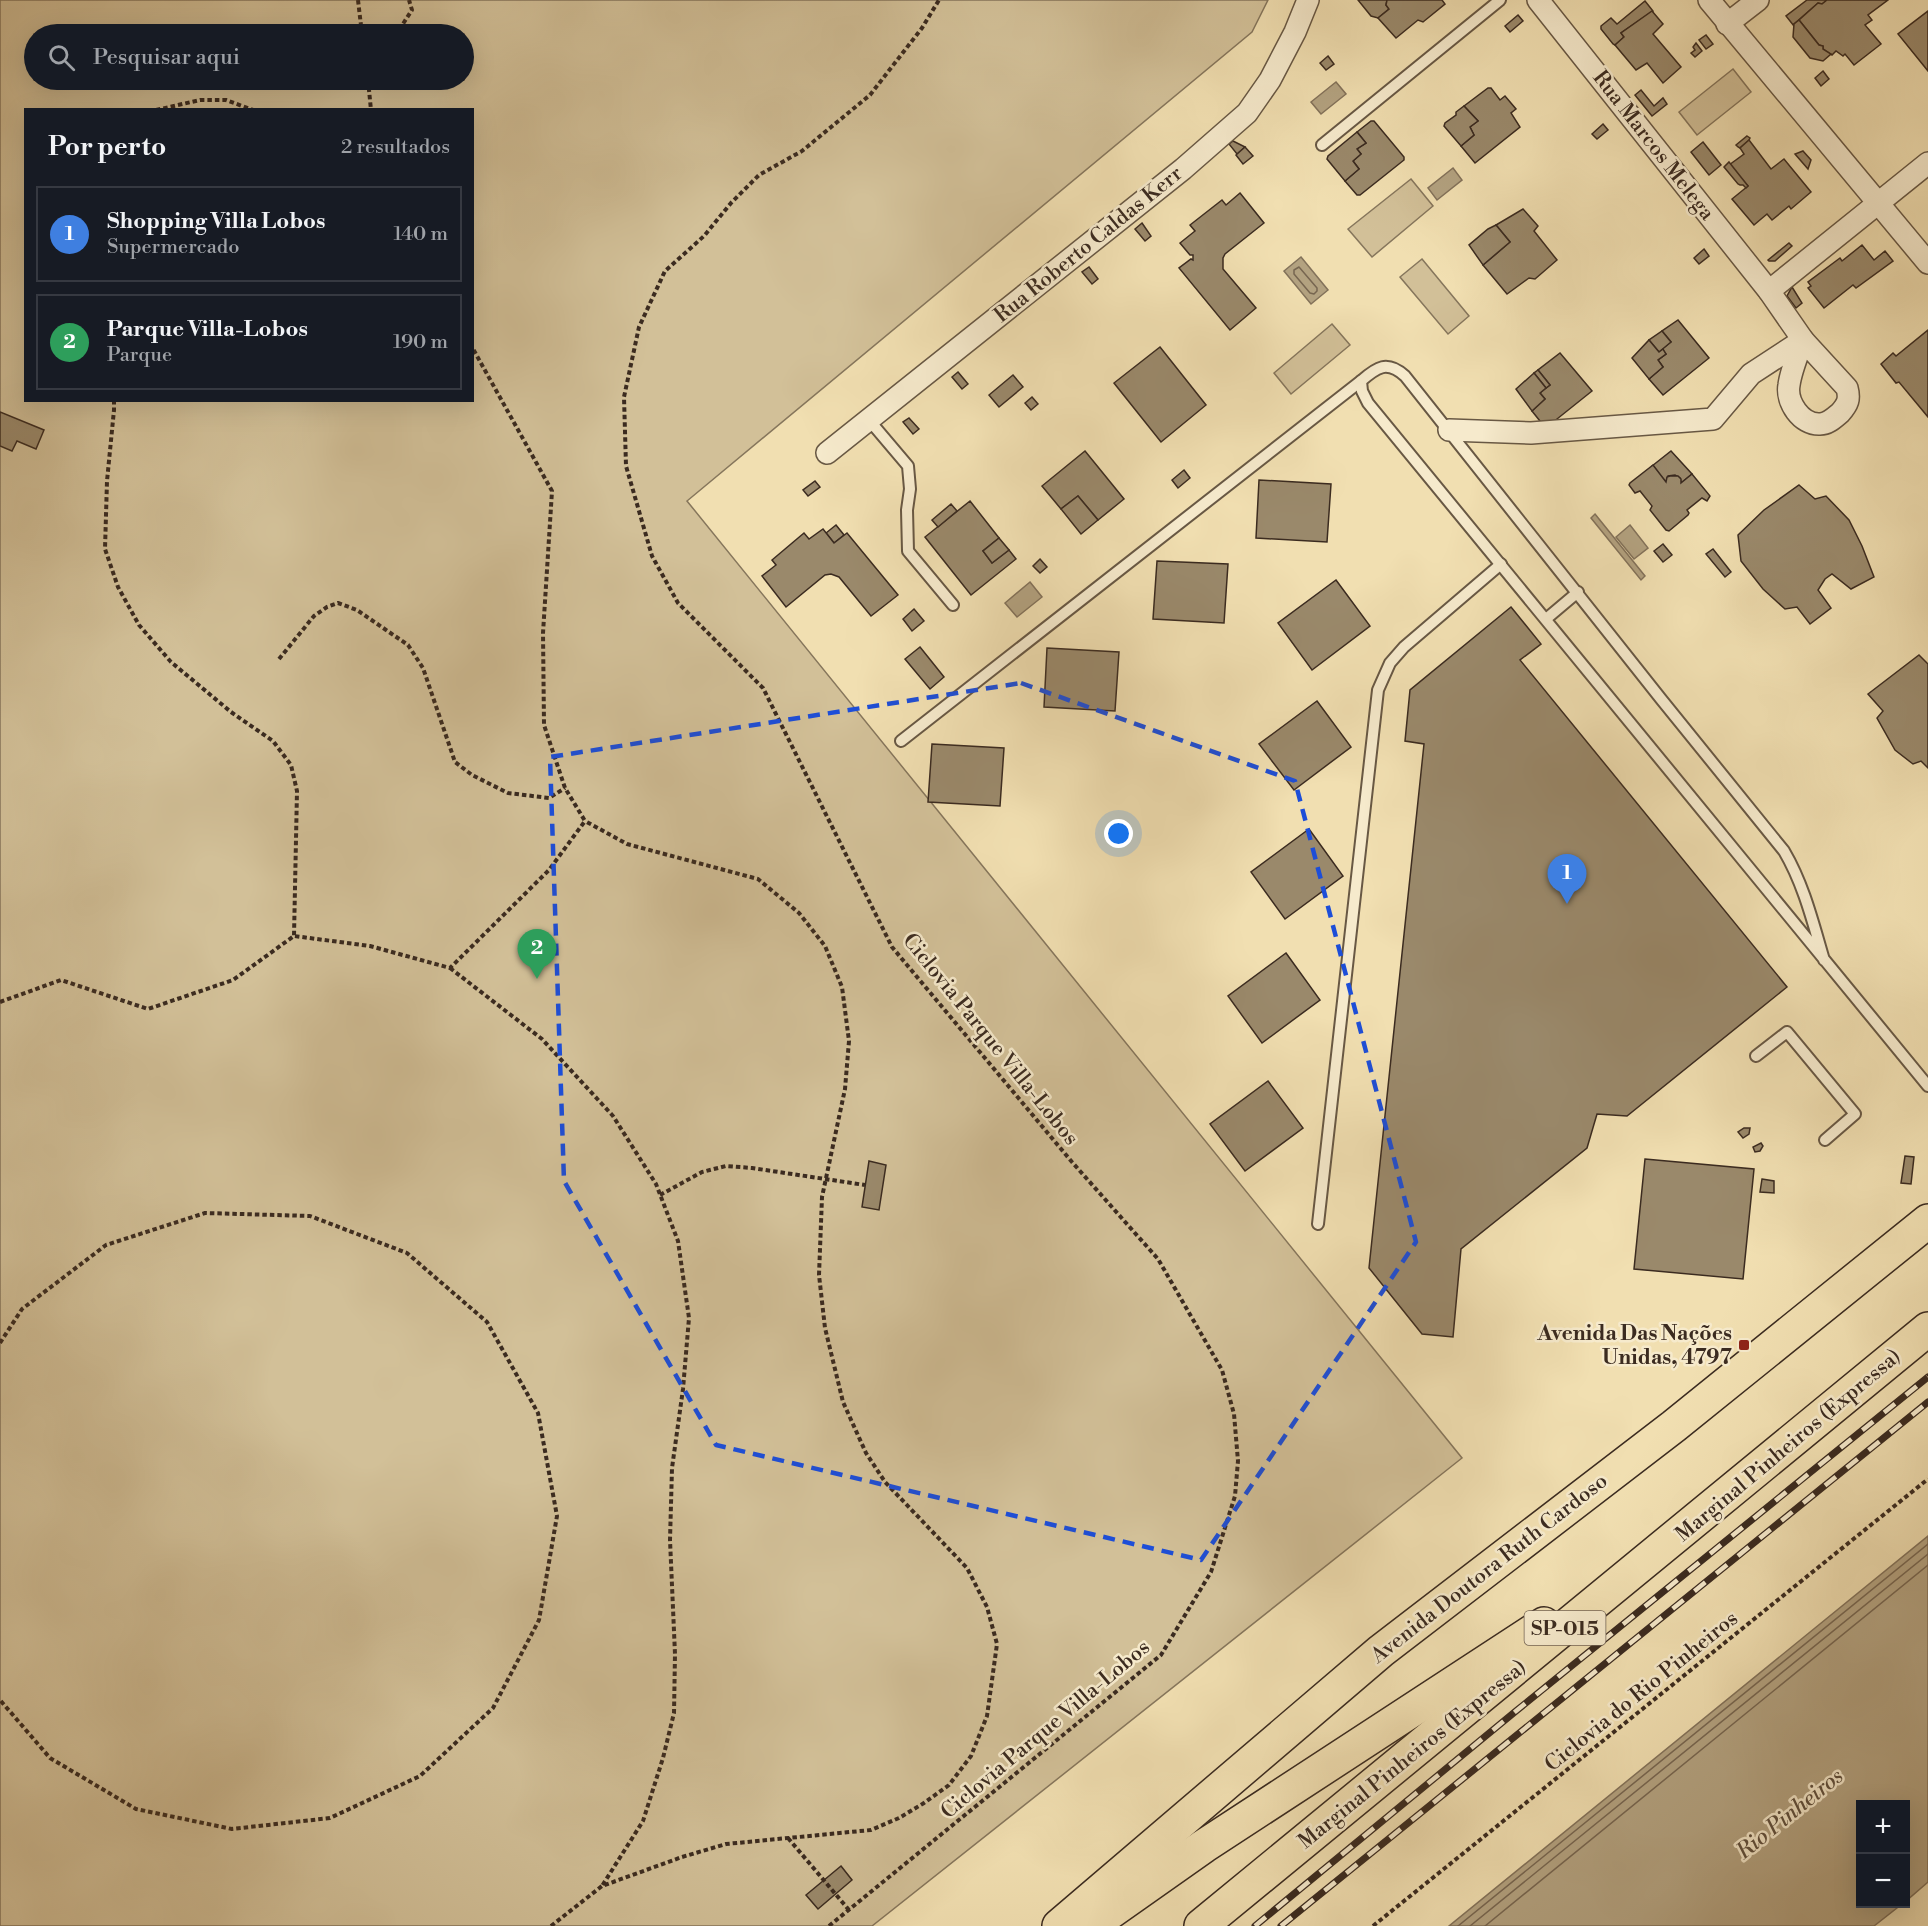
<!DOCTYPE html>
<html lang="pt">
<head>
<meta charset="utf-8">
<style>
	body { margin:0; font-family:"Libre Bodoni",serif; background:#20242c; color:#f1f3f6 }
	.controls { position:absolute; right:18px; bottom:18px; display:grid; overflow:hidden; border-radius:0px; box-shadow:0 6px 24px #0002 }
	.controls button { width:54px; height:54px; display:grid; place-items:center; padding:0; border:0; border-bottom:2px solid #363941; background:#171b24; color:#f1f3f6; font:30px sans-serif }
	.you { position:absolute; left:1119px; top:834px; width:21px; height:21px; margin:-15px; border:4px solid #fff; border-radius:50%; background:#1a73e8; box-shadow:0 0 0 9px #1a73e833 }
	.badge { display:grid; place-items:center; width:39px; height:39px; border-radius:50%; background:#0f766e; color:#fff; font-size:20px; font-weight:700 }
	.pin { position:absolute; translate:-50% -50px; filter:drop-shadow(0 2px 3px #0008) }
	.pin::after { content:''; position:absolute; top:32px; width:21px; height:18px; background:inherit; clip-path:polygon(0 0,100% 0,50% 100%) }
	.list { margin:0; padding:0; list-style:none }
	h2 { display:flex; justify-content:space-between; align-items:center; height:78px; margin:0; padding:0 24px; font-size:26px }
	h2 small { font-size:20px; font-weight:400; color:#9ea1a6 }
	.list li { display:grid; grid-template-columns:39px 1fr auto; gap:18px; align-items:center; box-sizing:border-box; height:96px; margin:0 12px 12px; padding:0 12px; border:2px solid #363941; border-radius:0px }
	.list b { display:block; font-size:22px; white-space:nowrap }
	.list p { margin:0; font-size:20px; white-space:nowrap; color:#9ea1a6 }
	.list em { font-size:20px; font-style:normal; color:#9ea1a6 }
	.icon { flex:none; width:33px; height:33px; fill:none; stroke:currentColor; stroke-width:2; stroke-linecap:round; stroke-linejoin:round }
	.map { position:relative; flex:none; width:1928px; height:1926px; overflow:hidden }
	.search { position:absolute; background:#171b24; box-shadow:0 6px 24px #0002; left:24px; top:24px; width:450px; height:66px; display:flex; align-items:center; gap:15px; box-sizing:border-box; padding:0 21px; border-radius:33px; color:#9ea1a6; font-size:22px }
	.panel { position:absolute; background:#171b24; box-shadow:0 6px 24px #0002; left:24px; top:108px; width:450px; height:294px; border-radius:0px }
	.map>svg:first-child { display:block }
</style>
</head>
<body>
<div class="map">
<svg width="1928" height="1926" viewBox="0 0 1928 1926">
	<rect width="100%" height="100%" fill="#f1dfb1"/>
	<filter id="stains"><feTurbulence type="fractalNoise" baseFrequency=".00333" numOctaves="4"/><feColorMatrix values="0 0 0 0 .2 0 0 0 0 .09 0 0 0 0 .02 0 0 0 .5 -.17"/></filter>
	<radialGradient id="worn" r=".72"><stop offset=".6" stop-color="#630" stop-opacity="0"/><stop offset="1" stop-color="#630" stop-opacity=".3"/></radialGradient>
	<g fill="#d2c098" stroke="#86765c" stroke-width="1.5" fill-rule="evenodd">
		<path d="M0,0H1268L1252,32L687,501L1462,1458L872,1926H0ZM34,34H464V80H34ZM26,110H472V400H26Z"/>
		<polygon points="1733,69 1751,92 1697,135 1679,112"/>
		<polygon points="1411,179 1433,206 1372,257 1348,229"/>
		<polygon points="1422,259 1469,316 1448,334 1400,277"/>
		<polygon points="1332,324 1350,345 1291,394 1274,373"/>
	</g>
	<g fill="#b3a280" stroke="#83725a" stroke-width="1.5">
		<polygon points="1336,82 1346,94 1321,114 1311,102"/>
		<polygon points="1453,168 1462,180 1437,200 1428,188"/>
		<polygon points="1301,257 1328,290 1311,304 1284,271"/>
		<polygon points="1595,514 1645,576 1641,580 1591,518"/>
		<polygon points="1630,525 1648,548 1634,559 1616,537"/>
		<polygon points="1030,582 1042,597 1017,617 1005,603"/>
		<polygon points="1928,1536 1928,1882 1906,1901 1906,1804 1860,1804 1860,1904 1902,1904 1874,1926 1449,1926"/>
	</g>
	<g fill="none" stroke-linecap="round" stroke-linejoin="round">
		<g stroke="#776650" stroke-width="1.5">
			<polygon points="1299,267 1317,288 1317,291 1314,294 1310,293 1294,274 1294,270"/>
			<polyline points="1458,1926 1928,1544"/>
			<polyline points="1470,1926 1928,1554"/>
			<polyline points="1485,1926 1928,1565"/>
		</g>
	</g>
	<g fill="#9a896b" stroke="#3b2b20" stroke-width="1.5">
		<polygon points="1358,0 1387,0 1386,5 1389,9 1378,18 1371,16"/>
		<polygon points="1387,0 1442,0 1445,4 1423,22 1418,20 1396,38 1378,18 1389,9 1386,5"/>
		<polygon points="1807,0 1827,0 1822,4 1818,3 1794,24 1794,26 1786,16"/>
		<polygon points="1827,0 1888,0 1868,15 1872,20 1865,25 1881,44 1854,65 1845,54 1843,56 1836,51 1832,55 1827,52 1823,49 1823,46 1819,45 1799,20 1818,3 1822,4"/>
		<polygon points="1645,1 1653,11 1621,33 1624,37 1615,45 1613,44 1601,29 1601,26 1611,18 1617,24"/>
		<polygon points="1652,11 1663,24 1653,34 1681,67 1663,83 1647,63 1636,70 1615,45 1624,37 1621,33"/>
		<polygon points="1928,11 1928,71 1898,34"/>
		<polygon points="1518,15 1523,21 1510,32 1505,26"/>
		<polygon points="1799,20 1819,45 1823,46 1823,49 1831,54 1823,61 1810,58 1793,37 1794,24"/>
		<polygon points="1706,35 1713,44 1706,49 1699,40"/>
		<polygon points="1696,43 1702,51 1695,57 1691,53 1695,50 1693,47"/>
		<polygon points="1328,56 1334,64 1326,70 1320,63"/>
		<polygon points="1823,71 1829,79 1821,86 1815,78"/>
		<polygon points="1488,88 1491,88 1500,100 1505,96 1516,109 1511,113 1520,127 1475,163 1461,146 1474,135 1470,127 1478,121 1464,106"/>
		<polygon points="1641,90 1654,106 1663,98 1667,104 1652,116 1635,95"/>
		<polygon points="1464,106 1478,121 1470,127 1474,135 1461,146 1444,126 1445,123 1456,115 1456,112"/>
		<polygon points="1371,121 1374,121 1404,157 1404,160 1360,195 1357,195 1345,181 1359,169 1353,161 1361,154 1357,149 1366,143 1357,132"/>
		<polygon points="1603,124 1608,130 1597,139 1592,134"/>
		<polygon points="1357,132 1366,143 1357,149 1361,154 1353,161 1359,169 1345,181 1327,159 1328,156"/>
		<polygon points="1747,136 1750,138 1749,140 1740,148 1738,147 1736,145"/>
		<polygon points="1749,140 1771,169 1784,159 1811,192 1791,209 1789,206 1772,220 1767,214 1754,225 1732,199 1748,186 1729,165 1744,154 1740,148"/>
		<polygon points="1233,141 1245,147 1237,154 1229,144"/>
		<polygon points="1703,142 1721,165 1709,175 1691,152"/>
		<polygon points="1245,147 1253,156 1243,164 1236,155"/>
		<polygon points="1803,151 1811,160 1808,169 1795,154"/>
		<polygon points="1729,162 1748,186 1746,188 1743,185 1740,185 1738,184 1724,167"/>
		<polygon points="1240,193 1264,223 1225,254 1223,258 1223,269 1256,308 1230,330 1179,268 1191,259 1193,260 1193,255 1190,255 1180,243 1195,231 1190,225 1222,200 1226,205"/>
		<polygon points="1523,209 1538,226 1534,231 1557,260 1535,279 1529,278 1507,294 1483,265 1510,242 1496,225"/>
		<polygon points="1142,223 1151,236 1145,241 1135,229"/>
		<polygon points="1496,225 1510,242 1483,265 1469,245 1488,229"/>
		<polygon points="1789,243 1792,246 1775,261 1769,261 1768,260"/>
		<polygon points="1862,245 1874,260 1885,251 1893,261 1856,288 1853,285 1824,308 1808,288 1811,286 1808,282 1840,258 1842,261"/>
		<polygon points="1704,249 1709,256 1699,264 1694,258"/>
		<polygon points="1089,267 1098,279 1092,284 1082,272"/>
		<polygon points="1792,287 1802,303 1796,308 1787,296"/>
		<polygon points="1678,320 1709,358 1663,395 1649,379 1663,367 1658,360 1666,354 1662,349 1671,342 1662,331"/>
		<polygon points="1928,330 1928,417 1899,382 1896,383 1881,364 1893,353 1896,356"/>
		<polygon points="1662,331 1671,342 1659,352 1649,340"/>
		<polygon points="1649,340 1659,352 1663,349 1666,354 1658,360 1663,367 1649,379 1632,358"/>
		<polygon points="1160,347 1206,405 1161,442 1114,383"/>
		<polygon points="1560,353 1592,391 1547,427 1544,426 1532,411 1545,399 1540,393 1550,385 1538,370"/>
		<polygon points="1538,370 1550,385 1546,388 1534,373"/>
		<polygon points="958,372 968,384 962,389 952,377"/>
		<polygon points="1534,373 1546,388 1540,393 1545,399 1532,411 1516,389"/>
		<polygon points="1013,375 1023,387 999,407 989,395"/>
		<polygon points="1032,397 1038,404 1031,410 1025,403"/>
		<polygon points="0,412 44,430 36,449 17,441 12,451 0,446"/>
		<polygon points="909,418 919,429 913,434 903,422"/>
		<polygon points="1085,451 1124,499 1098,520 1078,496 1061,509 1042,486"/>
		<polygon points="1671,451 1692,474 1681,483 1680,478 1675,475 1668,476 1666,482 1652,466"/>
		<polygon points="1653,465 1666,482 1667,477 1670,476 1678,476 1681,479 1681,483 1692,474 1710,496 1707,501 1702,498 1687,510 1689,513 1688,515 1669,531 1666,530 1650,510 1652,506 1640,491 1635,493 1629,485 1630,483"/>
		<polygon points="1184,470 1190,478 1178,488 1172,480"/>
		<polygon points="1259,480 1331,484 1327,542 1256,538"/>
		<polygon points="815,481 820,487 808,496 803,490"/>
		<polygon points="1799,485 1815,499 1826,496 1849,520 1862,546 1874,577 1851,589 1832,574 1825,579 1818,590 1831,608 1810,624 1797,607 1785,609 1763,589 1741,561 1738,535 1764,510"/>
		<polygon points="1078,496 1098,520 1081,534 1061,509"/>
		<polygon points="970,501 999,538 983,551 992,563 1009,550 1016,559 971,595 925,537"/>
		<polygon points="951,504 957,511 938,527 932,520"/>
		<polygon points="836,525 844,535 834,543 826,533"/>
		<polygon points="823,529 834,543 847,533 898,595 871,616 839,577 831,574 825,575 786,607 762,576 776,565 772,560 804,533 809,539"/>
		<polygon points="999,538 1009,550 992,563 983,551"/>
		<polygon points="1663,544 1672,555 1663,562 1654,551"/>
		<polygon points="1713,549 1731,572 1725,577 1706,554"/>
		<polygon points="1040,559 1047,567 1040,573 1033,566"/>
		<polygon points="1157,561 1228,564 1224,623 1153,619"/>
		<polygon points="1336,580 1370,626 1312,670 1278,623"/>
		<polygon points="1511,607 1541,644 1520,660 1787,987 1627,1116 1597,1114 1587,1148 1461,1249 1453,1337 1422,1334 1369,1268 1424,744 1405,741 1410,690"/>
		<polygon points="914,609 924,621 912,631 903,619"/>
		<polygon points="920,647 944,677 930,689 905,659"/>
		<polygon points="1047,648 1119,652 1115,711 1044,707"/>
		<polygon points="1919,655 1928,664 1928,768 1921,761 1913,764 1895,750 1877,718 1883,711 1868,694"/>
		<polygon points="1317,701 1351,747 1294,790 1259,744"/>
		<polygon points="932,744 1004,748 1000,806 928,802"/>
		<polygon points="1309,829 1343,876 1285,919 1251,872"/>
		<polygon points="1286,953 1320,1000 1262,1043 1228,996"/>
		<polygon points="1268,1081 1303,1128 1245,1171 1210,1124"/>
		<polygon points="1744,1128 1750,1128 1749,1134 1743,1138 1738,1132"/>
		<polygon points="1761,1143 1763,1146 1760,1151 1755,1152 1753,1147"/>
		<polygon points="1905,1156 1914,1157 1911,1184 1901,1183"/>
		<polygon points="1645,1159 1754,1169 1743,1279 1634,1269"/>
		<polygon points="869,1161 886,1165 879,1210 862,1207"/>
		<polygon points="1762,1179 1774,1181 1774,1193 1760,1192"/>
		<polygon points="841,1866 852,1880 818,1909 806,1895"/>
	</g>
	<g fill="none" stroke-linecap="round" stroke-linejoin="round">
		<defs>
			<g id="service">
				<polyline points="1322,145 1500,0"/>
				<polyline points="869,420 908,466 910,489 907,510 908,551 953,605"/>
				<polyline points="1546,619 1578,592"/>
				<polyline points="901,741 1361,381"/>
				<path d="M1824,960C1813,923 1804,885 1784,851L1661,699L1405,376C1387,360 1377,367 1361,381L1362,391L1368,403L1928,1086"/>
				<polyline points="1756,1056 1787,1032 1855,1114 1825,1140"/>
				<polyline points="1318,1224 1378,690 1390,663 1404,647 1501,564"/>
			</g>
			<g id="minor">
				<path d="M1538,0L1769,291L1803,340L1847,388C1850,399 1848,404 1840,413C1834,418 1828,424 1820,424C1801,425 1786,402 1789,385C1791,370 1798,354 1803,340"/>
				<polyline points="1709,0 1928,263"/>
				<polyline points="1727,24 1758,0"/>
				<polyline points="1769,291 1928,163"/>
				<polyline points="1449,430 1531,433 1713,419 1751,374 1803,340"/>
				<polyline points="827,453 1183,169 1247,113 1270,80 1295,32 1308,0"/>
			</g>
			<polyline id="trunk" points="1059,1926 1381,1651 1674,1426 1928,1221"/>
			<g id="motorway">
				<polyline points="1073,1926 1093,1922 1109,1913 1204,1846 1544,1624"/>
				<polyline points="1201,1926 1928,1329"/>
			</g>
		</defs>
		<use href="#service" stroke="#685844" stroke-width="14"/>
		<use href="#minor" stroke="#685844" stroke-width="24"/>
		<use href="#trunk" stroke="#3b2b20" stroke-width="36"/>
		<use href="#motorway" stroke="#3b2b20" stroke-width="36"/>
		<g stroke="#3b2b20" stroke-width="4" stroke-dasharray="4.5 3" stroke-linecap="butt">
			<polyline points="358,0 362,34"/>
			<polyline points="393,34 399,30 412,10 409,0"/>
			<polyline points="368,80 371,110"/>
			<polyline points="156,110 200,100 226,100 253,110"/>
			<polyline points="114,400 114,410 107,481 105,549 118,587 139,625 171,662 231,712 273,741 291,765 297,791 294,936"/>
			<polyline points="279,659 314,616 327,607 338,603 357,610 408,645 423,668 455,762 472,775 508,793 549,798 565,788"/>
			<polyline points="450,968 542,1039 613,1116 656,1184 678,1241 689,1318 683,1389 672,1468 670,1540 675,1654 674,1713 663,1758 643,1821 602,1886"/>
			<polyline points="0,1002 61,980 148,1009 233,980 294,936 370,946 450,968 549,870 585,821 565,788 544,725 543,633 552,491 472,347"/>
			<polyline points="660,1195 702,1172 726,1166 752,1168 865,1185"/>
			<polyline points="0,1343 22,1309 106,1245 205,1213 310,1216 407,1253 487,1322 538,1413 557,1516 539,1620 493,1708 420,1776 330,1818 232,1829 136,1809 50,1758 0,1700"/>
			<polyline points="788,1838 849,1910"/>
			<polyline points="551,1926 602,1886 682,1857 726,1844 871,1830 899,1818 924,1803 949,1785 971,1756 987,1716 997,1644 987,1607 967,1568 885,1482 866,1453 843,1402 825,1328 819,1275 822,1197 845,1089 849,1041 842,987 825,946 799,913 758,879 627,844 585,821"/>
			<polyline points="829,1926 1161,1655 1211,1572 1235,1496 1238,1461 1234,1414 1222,1370 1158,1259 1072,1162 892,947 763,688 678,603 652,556 626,466 624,397 639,327 665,271 704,236 731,203 759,175 802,151 870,95 922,28 939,0"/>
			<polyline points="1373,1926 1928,1479"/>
		</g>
		<use href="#service" stroke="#f6eacc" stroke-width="10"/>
		<use href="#minor" stroke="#f6eacc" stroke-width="21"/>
		<use href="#trunk" stroke="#f1dfb1" stroke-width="33"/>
		<use href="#motorway" stroke="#f1dfb1" stroke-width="33"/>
		<defs>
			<g id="rail">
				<polyline points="1255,1926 1516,1711 1928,1377"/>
				<polyline points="1281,1926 1928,1402"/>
			</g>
		</defs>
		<use href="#rail" stroke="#3b2b20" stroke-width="7"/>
		<use href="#rail" stroke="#f6eacc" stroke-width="4.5" stroke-dasharray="14" stroke-linecap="butt"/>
	</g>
	<path fill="none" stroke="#1d4ed8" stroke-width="4.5" stroke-dasharray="12 8" stroke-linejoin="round" d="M1021,683L1295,781L1416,1242L1201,1560L716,1445L564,1181L550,757Z"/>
	<rect fill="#8f2418" stroke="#f6eacc" stroke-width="2" x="1738" y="1339" width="12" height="12" rx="3"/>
	<g text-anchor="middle" stroke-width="5" stroke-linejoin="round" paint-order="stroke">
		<rect fill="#f6eacc" stroke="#736454" stroke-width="1.5" x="1524.5" y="1611" width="81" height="34" rx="4.5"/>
		<g font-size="20" font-weight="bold" fill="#3b2b20">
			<text x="1565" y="1635">SP-015</text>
		</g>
		<g font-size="21" fill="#3b2b20" stroke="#f6eacc">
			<text transform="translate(1654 145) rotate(52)" y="7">Rua Marcos Melega</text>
			<text transform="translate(1088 244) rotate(-39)" y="7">Rua Roberto Caldas Kerr</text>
			<text transform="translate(991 1039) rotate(51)" y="7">Ciclovia Parque Villa-Lobos</text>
			<text transform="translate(1788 1445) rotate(-40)" y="7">Marginal Pinheiros (Expressa)</text>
			<text transform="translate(1489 1568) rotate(-38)" y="7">Avenida Doutora Ruth Cardoso</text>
			<text transform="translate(1641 1691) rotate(-39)" y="7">Ciclovia do Rio Pinheiros</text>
			<text transform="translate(1045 1729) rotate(-40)" y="7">Ciclovia Parque Villa-Lobos</text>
			<text transform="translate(1412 1754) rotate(-39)" y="7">Marginal Pinheiros (Expressa)</text>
		</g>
		<g font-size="21" font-weight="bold" fill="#3b2b20" stroke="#f6eacc" text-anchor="end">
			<text x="1732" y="1340">Avenida Das Nações<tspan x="1732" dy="24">Unidas, 4797</tspan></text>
		</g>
		<g font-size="22" font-style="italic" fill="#5f4f3d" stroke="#f6eacc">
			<text transform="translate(1789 1813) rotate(-39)" y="8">Rio Pinheiros</text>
		</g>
	</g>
	<rect width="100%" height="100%" filter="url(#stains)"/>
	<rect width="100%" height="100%" fill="url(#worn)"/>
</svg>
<div class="controls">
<button>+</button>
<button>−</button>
</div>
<div class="you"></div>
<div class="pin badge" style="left:1567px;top:904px;background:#3f7fe0">1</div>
<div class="pin badge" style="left:537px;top:979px;background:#2e9e5b">2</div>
<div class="search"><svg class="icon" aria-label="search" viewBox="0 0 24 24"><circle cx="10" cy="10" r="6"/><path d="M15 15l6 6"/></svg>Pesquisar aqui</div>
<section class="panel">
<h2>Por perto<small>2 resultados</small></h2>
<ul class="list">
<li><span class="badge" style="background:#3f7fe0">1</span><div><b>Shopping Villa Lobos</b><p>Supermercado</p></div><em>140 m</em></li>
<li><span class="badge" style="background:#2e9e5b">2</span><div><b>Parque Villa-Lobos</b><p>Parque</p></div><em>190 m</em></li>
</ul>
</section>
</div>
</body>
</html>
